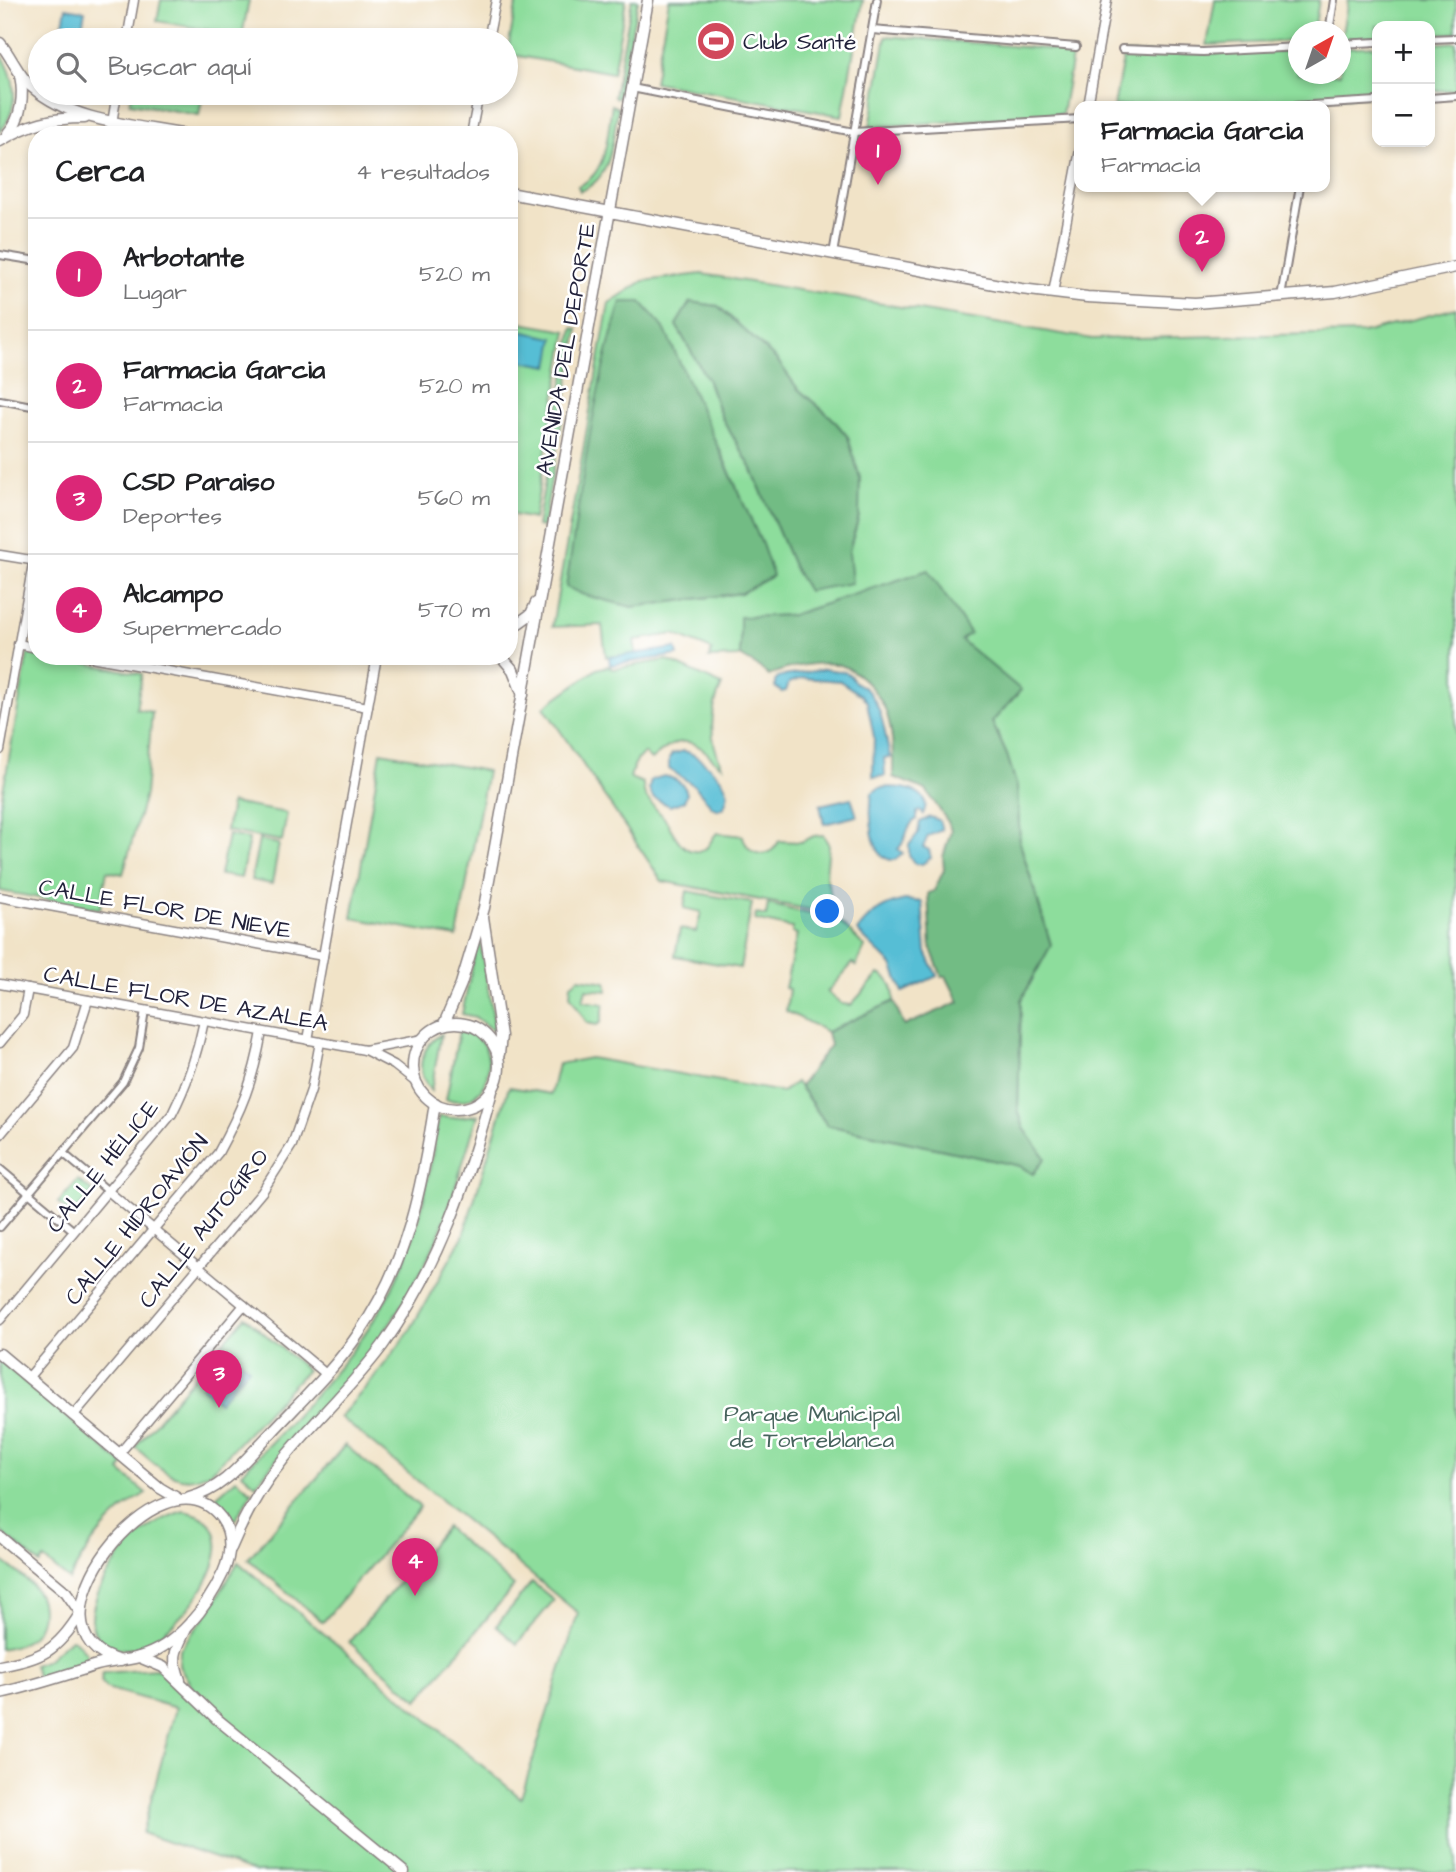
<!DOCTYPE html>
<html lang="es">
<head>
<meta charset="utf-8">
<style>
	body { margin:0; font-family:"Architects Daughter",sans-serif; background:#f2f2f2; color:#202124 }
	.controls { position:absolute; right:21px; top:21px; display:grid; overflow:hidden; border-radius:14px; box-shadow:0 4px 10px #0003 }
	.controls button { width:63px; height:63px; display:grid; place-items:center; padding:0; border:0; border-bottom:2px solid #e0e0e0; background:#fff; color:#202124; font:35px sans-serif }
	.compass { position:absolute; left:1288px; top:21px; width:63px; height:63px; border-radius:50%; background:#fff; box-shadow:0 4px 10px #0003; rotate:40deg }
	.you { position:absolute; left:828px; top:912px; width:24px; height:24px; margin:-18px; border:5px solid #fff; border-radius:50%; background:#1a73e8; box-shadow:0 0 0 10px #1a73e833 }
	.badge { display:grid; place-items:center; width:46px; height:46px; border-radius:50%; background:#db2777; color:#fff; font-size:23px; font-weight:700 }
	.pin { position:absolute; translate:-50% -58px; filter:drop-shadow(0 2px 4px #0008) }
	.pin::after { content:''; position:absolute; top:37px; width:24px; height:21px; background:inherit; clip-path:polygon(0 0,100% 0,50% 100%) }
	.popup { position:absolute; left:1074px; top:101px; width:256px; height:91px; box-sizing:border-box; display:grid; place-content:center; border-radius:14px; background:#fff; filter:drop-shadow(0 2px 5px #0005); font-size:23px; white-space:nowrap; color:#757577 }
	.popup b { font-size:26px; color:#202124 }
	.popup::after { content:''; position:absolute; left:50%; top:100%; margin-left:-14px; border:14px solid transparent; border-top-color:#fff }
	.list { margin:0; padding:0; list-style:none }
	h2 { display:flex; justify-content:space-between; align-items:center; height:91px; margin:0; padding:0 28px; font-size:30px }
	h2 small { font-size:23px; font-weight:400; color:#757577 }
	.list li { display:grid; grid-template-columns:46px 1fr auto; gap:21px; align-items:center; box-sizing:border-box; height:112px; padding:0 28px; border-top:2px solid #e0e0e0 }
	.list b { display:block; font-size:26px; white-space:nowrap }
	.list p { margin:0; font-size:23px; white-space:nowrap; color:#757577 }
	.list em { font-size:23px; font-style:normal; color:#757577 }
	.icon { flex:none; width:38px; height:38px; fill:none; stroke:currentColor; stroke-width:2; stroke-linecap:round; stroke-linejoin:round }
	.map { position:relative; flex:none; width:1456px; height:1872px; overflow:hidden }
	.search { position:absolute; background:#fff; box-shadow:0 4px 10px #0003; left:28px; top:28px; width:490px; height:77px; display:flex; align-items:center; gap:18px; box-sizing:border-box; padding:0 24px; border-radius:38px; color:#757577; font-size:26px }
	.panel { position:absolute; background:#fff; box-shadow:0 4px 10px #0003; left:28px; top:126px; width:490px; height:539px; border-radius:28px }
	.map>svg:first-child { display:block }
</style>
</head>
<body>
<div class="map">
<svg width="1456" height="1872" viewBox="0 0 1456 1872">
	<rect width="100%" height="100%" fill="#fff"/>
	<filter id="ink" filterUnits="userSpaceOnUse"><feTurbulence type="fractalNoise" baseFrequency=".0143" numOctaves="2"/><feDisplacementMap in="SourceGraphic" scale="14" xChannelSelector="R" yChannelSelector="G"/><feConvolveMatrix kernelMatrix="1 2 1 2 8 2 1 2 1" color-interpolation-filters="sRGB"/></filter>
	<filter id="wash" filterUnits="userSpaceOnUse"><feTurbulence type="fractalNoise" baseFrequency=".00686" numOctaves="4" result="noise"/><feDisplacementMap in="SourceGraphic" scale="28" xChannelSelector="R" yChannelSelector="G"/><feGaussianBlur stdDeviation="1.57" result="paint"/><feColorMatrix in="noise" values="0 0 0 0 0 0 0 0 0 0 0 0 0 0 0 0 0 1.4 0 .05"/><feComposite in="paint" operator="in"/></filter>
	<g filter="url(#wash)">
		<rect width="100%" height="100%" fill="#f1e3c7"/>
		<g fill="#8ddd9c" stroke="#58806c" stroke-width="2" fill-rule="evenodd">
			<polygon points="161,0 249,0 242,36 157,21"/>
			<polygon points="517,0 626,0 613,73 507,54"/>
			<polygon points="632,0 638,0 618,98 614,97"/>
			<polygon points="669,0 863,0 842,116 654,82"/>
			<polygon points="1215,0 1319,0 1314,31 1298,32 1298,41 1207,45"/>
			<polygon points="1348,0 1456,0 1456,33 1430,35 1430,26 1377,26 1377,37 1341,39"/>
			<polygon points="886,36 1073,51 1062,114 870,127"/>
			<polygon points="1456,42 1456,90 1430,91 1430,44"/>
			<polygon points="1377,46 1377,95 1200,106 1114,106 1124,53 1241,53 1298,50 1298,74 1340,74 1341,48"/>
			<path d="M0,52C17,77 20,108 0,132Z"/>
			<polygon points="132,93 203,93 199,115 130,103"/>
			<path d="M612,105L618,108C612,138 614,179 580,191L578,186C609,174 607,133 612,105Z"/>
			<path d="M702,274L1092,339L1363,333L1456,308V1872H255L142,1833L176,1708L106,1688L101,1681L103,1673L156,1669L163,1672L187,1698L195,1691L179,1666L180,1649L210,1610L238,1562L521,1798L578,1613L340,1417L373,1379L409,1332L463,1236L509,1087L551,1094L558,1064L590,1058L782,1092L796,1082L827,1125L1020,1166L1033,1174L1045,1158L1024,1128L1018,1110L1021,1000L1051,945L1020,843L1017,787L1007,755L992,722L961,640L970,633L928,571L792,615L741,618L740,656L738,657L709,658L712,650L674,634L634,640L636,654L606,657L602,625L552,627L609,303L643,281ZM690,302L718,306L777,360L798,389L832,418L848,437L859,516L849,551L794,568L751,467L722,418L707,379L676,325ZM720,450L742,500L741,593L631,607Z"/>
			<polygon points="509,321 567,331 534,519 509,514"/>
			<polygon points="573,328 578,329 543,527 537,526"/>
			<polygon points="28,653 37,654 37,656 48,656 142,674 136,709 152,712 145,794 123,874 107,871 100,909 0,891 0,807"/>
			<path d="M667,660L722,685C709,712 709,739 722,766C715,763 709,753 701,748C682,733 665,748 651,760L644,753C636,759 632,769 630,778L643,783C642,800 656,807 665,819C673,831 681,854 699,851C710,850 710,839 717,833L743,836C747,856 770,861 779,841L801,842L814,836L823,835L829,845L826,875L831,897L825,909L812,910L662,881L544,707L597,669L608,666L613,669Z"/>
			<polygon points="381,752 487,771 457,937 352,918"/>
			<polygon points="231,803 287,813 282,841 226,831"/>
			<polygon points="228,835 249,839 241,878 220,875"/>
			<polygon points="259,840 279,844 272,884 251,880"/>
			<polygon points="687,891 752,903 740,968 675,956 680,929 696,932 701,912 684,908"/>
			<path d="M768,904L839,921L865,947L856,966L853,963L827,992L842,1004L851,1005L879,974C891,979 894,988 894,1001L827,1032L786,1011L789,989L785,988L797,934L792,933V928L755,920L756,914L766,916Z"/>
			<polygon points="480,943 496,1033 475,1017 462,1014 477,944"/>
			<polygon points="579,978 606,982 607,985 607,991 586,989 583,1001 604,1004 601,1022 597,1025 587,1023 570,995 571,984"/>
			<path d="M459,1031C466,1033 474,1035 479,1040C494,1054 490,1085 474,1096C466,1102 455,1101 446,1100Z"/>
			<path d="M441,1034L431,1091C414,1071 420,1048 441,1034Z"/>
			<path d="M478,1115C466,1152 455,1190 442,1227C427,1266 403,1304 380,1338C343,1391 294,1433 256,1485L242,1473C302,1408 370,1346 404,1262C424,1216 430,1165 439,1116L451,1118Z"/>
			<polygon points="78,1180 93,1192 72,1215 58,1203"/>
			<path d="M245,1317L307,1370L213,1470C180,1492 160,1468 135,1447Z"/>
			<path d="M0,1361L124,1465L120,1471L146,1493C110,1515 88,1544 69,1580L44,1559L40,1564L0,1531Z"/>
			<polygon points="345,1445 420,1507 323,1622 248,1559"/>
			<polygon points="236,1479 252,1492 236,1519 233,1519 217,1501 216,1497"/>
			<path d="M184,1511C269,1526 170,1654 123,1649C59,1641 110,1563 134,1540C149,1527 165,1516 184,1511Z"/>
			<polygon points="446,1527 514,1586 418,1700 349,1642"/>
			<path d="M0,1559C11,1568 25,1577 34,1588C47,1604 44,1630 26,1641C19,1646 9,1647 0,1649Z"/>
			<polygon points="532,1582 554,1600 517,1644 496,1626"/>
			<polygon points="71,1639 76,1641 87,1654 86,1661 38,1679 34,1665 47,1660"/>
		</g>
		<g fill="#72bc84" stroke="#4a6f60" stroke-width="2">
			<path d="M621,302H641L664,328L762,544L773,576L741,593L632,607L584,595L566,587C581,492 592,394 621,302Z"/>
			<polygon points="690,302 718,306 777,360 798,389 832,418 848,437 860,478 859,516 849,551 852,583 808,591 794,568 751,467 722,418 707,379 676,325"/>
			<path d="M928,570L970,633L961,640L1021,690L992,722L1007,755L1017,787L1020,843L1051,945L1021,1000L1018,1110L1024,1128L1045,1158L1033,1174L1020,1166L827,1125L800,1086L830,1045L827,1032L894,1001L904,1026L959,1002L946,976L942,977L931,949L928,893L934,891L944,870L943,857L951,831L948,822L926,790L893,777C893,754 894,729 884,707C877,691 859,672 843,666C824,659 785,667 769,676L759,667L740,656V617L792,615Z"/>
		</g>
		<g fill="#57bed5" stroke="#3c7088" stroke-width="2">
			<polygon points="66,8 85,11 80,38 61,34"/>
			<polygon points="509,329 554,338 549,366 509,359"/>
			<polygon points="676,648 678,655 610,665 609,657"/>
			<path d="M826,669C832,671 842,670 847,673C851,675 851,678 854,681C858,685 864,686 867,690C884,709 884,733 890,757L884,758L885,776L873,777L874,737L867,702L862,696L840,681L803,678L789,683L786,691L782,692L775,687V682L778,677Z"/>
			<path d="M684,751C697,754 723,776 727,790C729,796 726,801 724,807L718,810L712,807L695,786L669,769V759L672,754Z"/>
			<path d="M664,776C674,778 685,783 687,794L684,801L670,806L653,798L649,789L651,780Z"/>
			<path d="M879,788C896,786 936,788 923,814L920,811L917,812V819C905,825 908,840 898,849L903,854L895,860C869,862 869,811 872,793Z"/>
			<polygon points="851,798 857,816 824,824 820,805"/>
			<polygon points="930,817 939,820 942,830 928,836 923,847 929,850 931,858 922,864 915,864 909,856 909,845 918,833 920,822"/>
			<path d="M905,900L922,902L926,952L937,976L903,992L892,965L857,931C870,913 883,905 905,900Z"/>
			<polygon points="231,1353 249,1368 219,1402 202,1387"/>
		</g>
	</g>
	<g filter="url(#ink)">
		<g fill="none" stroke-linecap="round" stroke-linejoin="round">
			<defs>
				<g id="pedestrian">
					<polyline points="872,30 1076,47"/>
					<polyline points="1329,32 1334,0"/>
					<polyline points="1430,39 1456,38"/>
					<polyline points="1340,44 1377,42"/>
					<polyline points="1122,49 1203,52 1298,47"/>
					<polyline points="632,88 854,132 1080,119"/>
					<polyline points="1430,98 1456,96"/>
					<polyline points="1294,106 1377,101"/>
					<polyline points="833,254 877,0"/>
					<polyline points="0,255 37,261"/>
					<polyline points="1281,297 1300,186"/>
					<polyline points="0,400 37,407"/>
					<polyline points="63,1153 108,1191"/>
					<polyline points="0,1169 74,1231"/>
					<polyline points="0,1227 123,1082 139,1048 145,1010"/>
				</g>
				<g id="minor">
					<polyline points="127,36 149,40"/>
					<polyline points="127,40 134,0"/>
					<polyline points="488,40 496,0"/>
					<polyline points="441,93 478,99"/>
					<polyline points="1088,106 1107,0"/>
					<polyline points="110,135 117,93"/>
					<polyline points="471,135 479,93"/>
					<polyline points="1053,293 1080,150"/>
					<polyline points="0,555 37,561"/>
					<polyline points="18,644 37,648"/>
					<polyline points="85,656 368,707"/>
					<polyline points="0,750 37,541"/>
					<polyline points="0,897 323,956"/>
					<polyline points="0,984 365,1050 394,1065 418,1084"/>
					<polyline points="308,1040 377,656"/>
					<polyline points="0,1043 23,1015 28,989"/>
					<polyline points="365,1050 423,1039"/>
					<polyline points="0,1135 73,1048 88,1000"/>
					<polyline points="108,1191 326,1374"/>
					<path d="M0,1320L172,1114C188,1083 197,1055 204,1021"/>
					<path d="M28,1378L218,1153C242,1109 253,1082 262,1032"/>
					<polyline points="73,1416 262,1192 292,1145 311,1090 320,1042"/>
					<polyline points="119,1454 244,1305"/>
				</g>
				<g id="tertiary">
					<path d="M0,43C12,57 18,76 32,87C74,123 136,125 187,135"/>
					<path d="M8,133C22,118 24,95 20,75"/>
					<path d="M0,141C30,123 50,118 85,118"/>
					<polyline points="509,193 1021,289 1087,297 1195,303 1335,292 1456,267"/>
					<polyline points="509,630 531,614 536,603"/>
					<polyline points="501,656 513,670 523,695"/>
					<polyline points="483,917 501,1036 499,1054"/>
					<circle cx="456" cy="1066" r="43"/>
					<polyline points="444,1024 461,984 484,908 648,0"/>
					<polyline points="0,1354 160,1488 177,1498"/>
					<path d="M189,1498C225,1489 246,1458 271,1433C301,1401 334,1370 359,1333C408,1262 422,1187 435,1103"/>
					<polyline points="0,1537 66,1592 80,1612"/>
					<path d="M231,1548C244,1517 260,1487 282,1461C314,1421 352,1387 383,1345C439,1267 469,1179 493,1087"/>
					<polyline points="139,1657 163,1667 217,1719 404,1872"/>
					<path d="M0,1666C43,1657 56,1652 80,1614"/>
					<path d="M180,1680C171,1655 175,1652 186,1629"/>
					<path d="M0,1693C33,1686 65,1675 97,1665C110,1661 125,1661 139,1657C177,1647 207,1607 223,1573C231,1555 233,1534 221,1518C162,1440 10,1635 121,1661"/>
				</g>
			</defs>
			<use href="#pedestrian" stroke="#8a8281" stroke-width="10"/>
			<use href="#minor" stroke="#8a8281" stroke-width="11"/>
			<use href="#tertiary" stroke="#8a8281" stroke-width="13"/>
			<use href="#pedestrian" stroke="#fff" stroke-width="6"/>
			<use href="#minor" stroke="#fff" stroke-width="8"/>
			<use href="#tertiary" stroke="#fff" stroke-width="10"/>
		</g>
	</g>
	<defs>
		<symbol id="stadium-disc" viewBox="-11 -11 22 22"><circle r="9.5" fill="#d1495b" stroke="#fff"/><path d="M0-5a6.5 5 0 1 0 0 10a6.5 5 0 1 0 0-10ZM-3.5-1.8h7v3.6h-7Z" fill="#fff"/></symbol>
	</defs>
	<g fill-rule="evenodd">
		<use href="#stadium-disc" x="694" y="19" width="44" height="44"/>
	</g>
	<g text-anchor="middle" stroke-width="5" stroke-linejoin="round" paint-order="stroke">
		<g font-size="23" fill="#22223b" stroke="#fff" text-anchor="start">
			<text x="743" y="49">Club Santé</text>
		</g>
		<g font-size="23" fill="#22223b" stroke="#fff">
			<text transform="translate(565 349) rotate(-80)" y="8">AVENIDA DEL DEPORTE</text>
			<text transform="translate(165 908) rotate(10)" y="8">CALLE FLOR DE NIEVE</text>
			<text transform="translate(186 998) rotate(10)" y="8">CALLE FLOR DE AZALEA</text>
			<text transform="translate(102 1166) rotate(-51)" y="8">CALLE HÉLICE</text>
			<text transform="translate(136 1219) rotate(-51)" y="8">CALLE HIDROAVIÓN</text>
			<text transform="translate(203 1228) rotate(-52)" y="8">CALLE AUTOGIRO</text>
		</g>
		<g font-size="23" fill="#47635d" stroke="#fff">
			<text x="812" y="1421">Parque Municipal<tspan x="812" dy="26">de Torreblanca</tspan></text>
		</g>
	</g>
</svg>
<div class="controls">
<button>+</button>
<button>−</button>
</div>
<svg class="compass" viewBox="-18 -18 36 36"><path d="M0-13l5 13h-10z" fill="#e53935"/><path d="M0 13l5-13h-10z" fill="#757577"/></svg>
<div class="you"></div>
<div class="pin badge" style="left:878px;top:185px">1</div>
<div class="pin badge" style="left:1202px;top:272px">2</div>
<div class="popup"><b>Farmacia Garcia</b>Farmacia</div>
<div class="pin badge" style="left:219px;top:1408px">3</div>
<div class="pin badge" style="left:415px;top:1596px">4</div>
<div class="search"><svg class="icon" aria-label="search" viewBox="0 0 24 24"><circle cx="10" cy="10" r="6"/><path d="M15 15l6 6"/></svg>Buscar aquí</div>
<section class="panel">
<h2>Cerca<small>4 resultados</small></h2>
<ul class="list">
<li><span class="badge">1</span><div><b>Arbotante</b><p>Lugar</p></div><em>520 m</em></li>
<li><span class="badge">2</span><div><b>Farmacia Garcia</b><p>Farmacia</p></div><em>520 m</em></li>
<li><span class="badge">3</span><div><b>CSD Paraiso</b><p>Deportes</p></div><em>560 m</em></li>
<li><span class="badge">4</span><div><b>Alcampo</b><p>Supermercado</p></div><em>570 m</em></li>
</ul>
</section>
</div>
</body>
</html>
